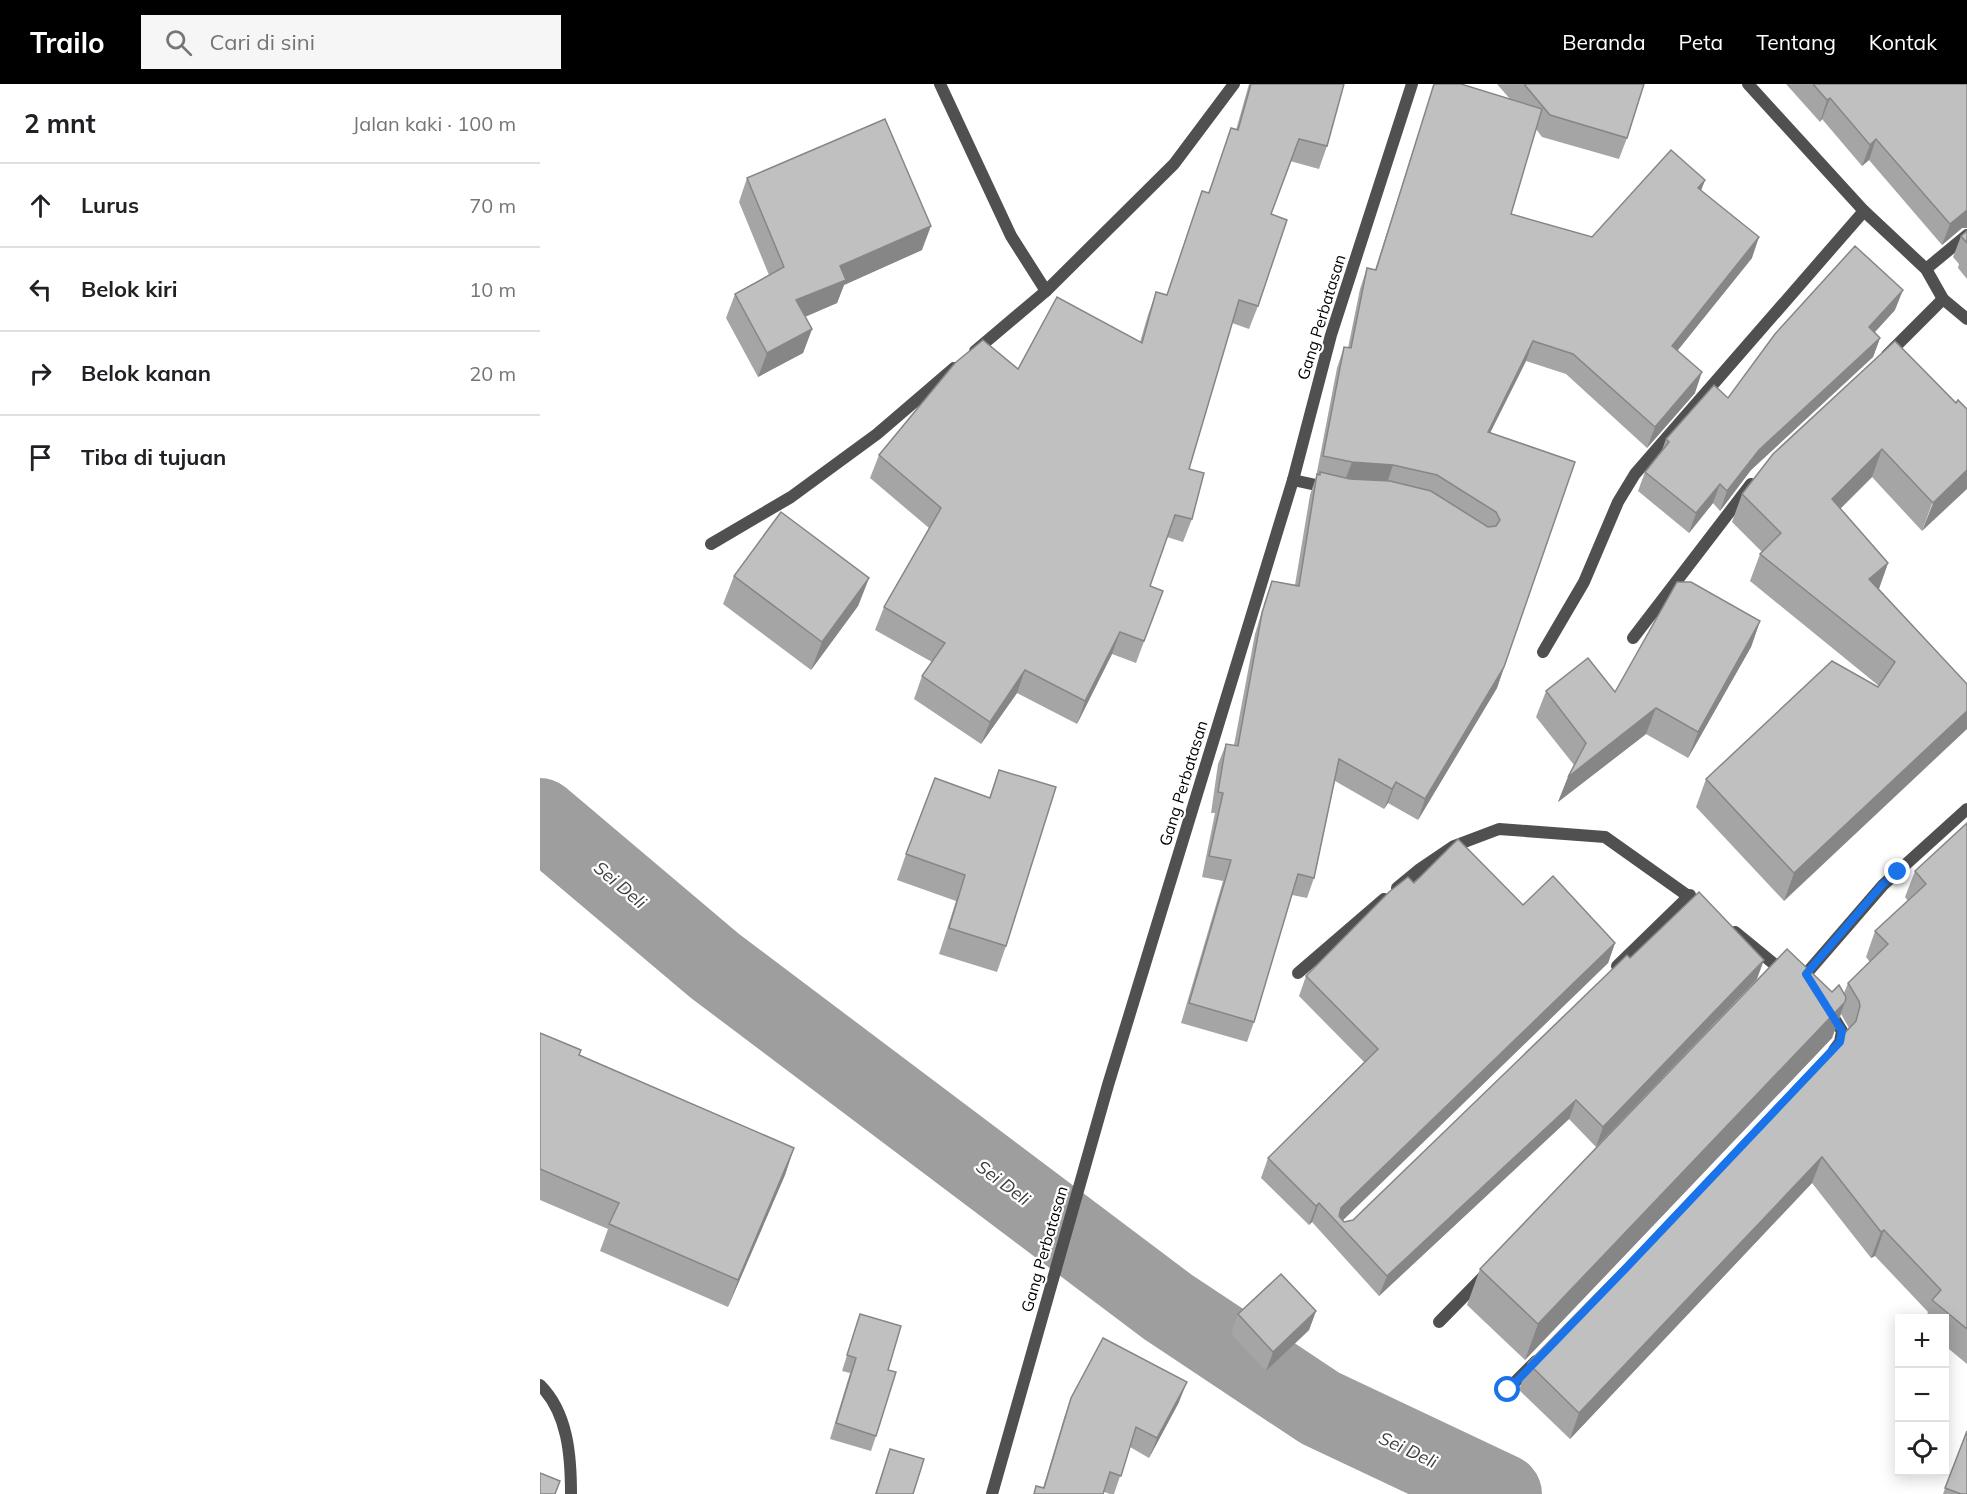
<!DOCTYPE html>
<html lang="id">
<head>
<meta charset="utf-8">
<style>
	body { margin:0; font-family:Mulish,sans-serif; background:#f6f6f6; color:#202124 }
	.controls { position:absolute; right:18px; bottom:18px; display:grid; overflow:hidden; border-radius:0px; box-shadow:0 3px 15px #0003 }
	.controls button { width:54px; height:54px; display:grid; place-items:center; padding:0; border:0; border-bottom:2px solid #e0e0e0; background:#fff; color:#202124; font:30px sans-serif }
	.stop { position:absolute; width:18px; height:18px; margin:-14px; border:4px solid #1a73e8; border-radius:50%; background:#fff }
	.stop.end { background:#1a73e8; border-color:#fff; box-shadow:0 2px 6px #0008 }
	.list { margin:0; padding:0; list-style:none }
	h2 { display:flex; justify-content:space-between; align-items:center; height:78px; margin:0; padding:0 24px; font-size:26px }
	h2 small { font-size:20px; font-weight:400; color:#757577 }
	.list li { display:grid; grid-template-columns:39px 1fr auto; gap:18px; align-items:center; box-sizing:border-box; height:84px; padding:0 24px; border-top:2px solid #e0e0e0 }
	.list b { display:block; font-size:22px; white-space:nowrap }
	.list em { font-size:20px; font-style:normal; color:#757577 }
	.icon { flex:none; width:33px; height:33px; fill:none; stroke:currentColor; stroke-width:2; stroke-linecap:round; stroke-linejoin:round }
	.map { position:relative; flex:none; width:1427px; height:1410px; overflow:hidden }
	header { display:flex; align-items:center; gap:36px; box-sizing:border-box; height:84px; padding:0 30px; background:#000; color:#fff }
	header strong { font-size:28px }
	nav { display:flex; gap:33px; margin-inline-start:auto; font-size:21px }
	.search { width:420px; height:54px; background:#f6f6f6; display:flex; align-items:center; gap:15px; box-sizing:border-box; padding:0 21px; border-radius:0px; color:#757577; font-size:22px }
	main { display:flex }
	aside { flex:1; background:#fff }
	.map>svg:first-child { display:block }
</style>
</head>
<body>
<header>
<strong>Trailo</strong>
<div class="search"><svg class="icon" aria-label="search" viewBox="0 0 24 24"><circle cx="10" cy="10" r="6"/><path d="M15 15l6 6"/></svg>Cari di sini</div>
<nav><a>Beranda</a><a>Peta</a><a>Tentang</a><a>Kontak</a></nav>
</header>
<main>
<aside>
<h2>2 mnt<small>Jalan kaki · 100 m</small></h2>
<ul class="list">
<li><svg class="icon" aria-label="ahead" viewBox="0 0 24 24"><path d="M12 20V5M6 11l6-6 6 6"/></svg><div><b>Lurus</b></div><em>70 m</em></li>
<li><svg class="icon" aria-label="left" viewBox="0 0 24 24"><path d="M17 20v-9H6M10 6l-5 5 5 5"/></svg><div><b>Belok kiri</b></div><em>10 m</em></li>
<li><svg class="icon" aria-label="right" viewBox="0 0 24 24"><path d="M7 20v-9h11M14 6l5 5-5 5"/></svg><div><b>Belok kanan</b></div><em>20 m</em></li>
<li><svg class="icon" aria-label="arrive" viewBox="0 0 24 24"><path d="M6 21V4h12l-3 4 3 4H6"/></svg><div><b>Tiba di tujuan</b></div></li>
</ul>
</aside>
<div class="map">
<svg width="1427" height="1410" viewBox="0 0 1427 1410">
	<rect width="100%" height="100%" fill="#fff"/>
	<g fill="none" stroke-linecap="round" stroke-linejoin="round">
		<polyline stroke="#9e9e9e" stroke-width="80" points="0,734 175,882 628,1223 780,1324 962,1410"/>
		<g stroke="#505050" stroke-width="12">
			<polyline points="400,0 471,152 506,207"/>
			<path d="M0,1301C28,1329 31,1372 31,1410"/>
		</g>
		<g stroke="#505050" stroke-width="12">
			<polyline points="1208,0 1324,127 1386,185 1403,215 1427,235"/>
			<polyline points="1386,185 1427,151"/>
			<polyline points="435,267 506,207 634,80 694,0"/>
			<polyline points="1347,271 1403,215"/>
			<polyline points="753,396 790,404"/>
			<polyline points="171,460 251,413 337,350 414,284"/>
			<polyline points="1093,554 1211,400"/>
			<polyline points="1003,568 1044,498 1078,418 1095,390 1324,127"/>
			<polyline points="857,804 880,785 914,762 959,745 1065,753 1165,824"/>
			<polyline points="1195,848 1239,884 1246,885"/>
			<polyline points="1077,882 1150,811"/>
			<polyline points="758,889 844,815"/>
			<polyline points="1272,899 1266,890 1343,801 1427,725"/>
			<polyline points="1289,926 1302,947 1300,958 1294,966"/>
			<polyline points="899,1238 944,1192"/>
			<polyline points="967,1306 996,1277"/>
			<polyline points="452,1410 568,1001 753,396 791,251 872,0"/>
		</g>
	</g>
	<g fill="#a5a5a5">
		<polygon points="709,0 804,0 787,62 779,85 750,77 731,130 718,222 709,245 692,239 649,385 652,435 643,458 627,453 610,502 623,507 596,579 572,570 537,640 477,609 441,660 374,615 382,592 392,578 335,546 344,523 389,444 330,394 339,371 478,285 600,258 608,231 616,208 627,211 662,107 668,109 696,46"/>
		<polygon points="894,0 970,15 957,0 1104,0 1087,54 1079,75 1002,53 996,45 971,130 1052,153 1165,96 1161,106 1212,174 1138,266 1155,309 1107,364 1026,290 986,277 950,349 1035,378 957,604 878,736 848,719 844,725 795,697 774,794 767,814 752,811 714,938 707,958 641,939 683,797 662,793 675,729 671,729 678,680 686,660 694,661 715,550 725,517 732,497 755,501 770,411 776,393 797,284 804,263 808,264 820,205 827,184 835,186"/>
		<polygon points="1246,0 1427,0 1427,144 1422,144 1402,161 1329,76 1322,82 1282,35 1280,38"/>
		<polygon points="207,94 382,166 304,201 297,219 265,233 272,245 263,269 218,293 186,234 195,210 229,191 199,118"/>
		<polygon points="1427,147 1427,195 1418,184 1419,180 1413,173 1421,152"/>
		<polygon points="1355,226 1335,248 1340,254 1333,273 1211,386 1180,427 1173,419 1149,449 1098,407 1105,388 1122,366 1126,355 1188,314"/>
		<polygon points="1416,319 1427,325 1382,447 1332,393 1300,425 1348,479 1339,505 1427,600 1244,817 1156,723 1166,695 1339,602 1210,497 1220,470 1222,468 1192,438 1202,410"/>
		<polygon points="194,492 329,494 318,522 271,586 183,520"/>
		<polygon points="1220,537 1211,563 1148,674 1106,650 1018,718 1028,693 1034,681 996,633 1006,607 1075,608"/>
		<polygon points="459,686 466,862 457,888 399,870 416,817 357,796 366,770 449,714"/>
		<polygon points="1427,739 1427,1280 1404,1261 1404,1234 1386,1234 1388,1228 1335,1172 1331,1174 1272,1099 1030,1355 979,1306 988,1279 1103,1162 1309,944 1301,930 1292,954 985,1276 927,1221 940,1185 1292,908 1304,909 1308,899 1330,878 1326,873 1335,847 1368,817 1365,813 1375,787"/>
		<polygon points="874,799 983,821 1075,859 1068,879 803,1136 804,1138 813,1136 1090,874 1217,895 1056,1063 1029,1035 839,1212 772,1138 769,1141 721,1094 728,1074 824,978 759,912 766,892"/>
		<polygon points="0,949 39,971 254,1064 245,1091 188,1223 60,1167 68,1145 0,1116"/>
		<polygon points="776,1227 769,1246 726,1287 691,1250 698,1230"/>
		<polygon points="320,1230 348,1286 336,1352 331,1367 290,1355 310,1289 302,1287"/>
		<polygon points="531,1314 639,1318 609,1374 590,1363 574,1410 570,1410 564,1408 503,1404 524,1334"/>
		<polygon points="1427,1347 1427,1410 1403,1410"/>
		<polygon points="350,1365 373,1410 335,1410"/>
	</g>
	<g fill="#868686">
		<polygon points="1290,14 1282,35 1280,38 1287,16"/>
		<polygon points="1336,55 1329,76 1322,82 1330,61"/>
		<polygon points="1165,96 1157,117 1158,104"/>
		<polygon points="1427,126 1427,144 1422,144 1402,161 1410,140"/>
		<polygon points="391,142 382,166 304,201 297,219 248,240 256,216 300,182"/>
		<polygon points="1219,153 1212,174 1125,282 1132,262"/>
		<polygon points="1363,206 1355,226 1322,262 1329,243"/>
		<polygon points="272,245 263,269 218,293 227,269"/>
		<polygon points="1340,254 1333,273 1211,386 1180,427 1187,407 1219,366"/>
		<polygon points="993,257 986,277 940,369 948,348"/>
		<polygon points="1162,288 1155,309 1107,364 1115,343"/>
		<polygon points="1342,365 1332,393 1282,443 1292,415"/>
		<polygon points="812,378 853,381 846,402 804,399"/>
		<polygon points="1427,386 1427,405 1382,447 1393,419"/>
		<polygon points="1180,400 1173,419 1149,449 1156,429"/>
		<polygon points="1348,479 1338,507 1329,495"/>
		<polygon points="329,494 318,522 271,586 282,558"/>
		<polygon points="1220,537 1211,563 1148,674 1158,648"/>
		<polygon points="580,548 572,570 537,640 545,617"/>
		<polygon points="964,583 957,604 878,736 885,715"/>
		<polygon points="485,586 477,609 441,660 450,638"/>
		<polygon points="1116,624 1106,650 1018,718 1028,693"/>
		<polygon points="1427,627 1427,645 1244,817 1254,789"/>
		<polygon points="856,698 848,719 844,725 852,705"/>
		<polygon points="1075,859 1068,879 799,1140 797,1138 801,1124"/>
		<polygon points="1224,876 1217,895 1056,1063 1063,1043"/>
		<polygon points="1305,918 1292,954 985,1276 998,1240"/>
		<polygon points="1036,1016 1029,1035 839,1212 847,1192"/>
		<polygon points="254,1064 245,1091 188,1223 198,1196"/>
		<polygon points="1282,1073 1272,1099 1030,1355 1039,1329"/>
		<polygon points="779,1119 772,1138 769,1141 776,1122"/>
		<polygon points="1344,1146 1335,1172 1331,1174 1341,1148"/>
		<polygon points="776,1227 769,1246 726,1287 733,1268"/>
		<polygon points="647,1298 639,1318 609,1374 617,1354"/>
	</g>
	<g fill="#c0c0c0" stroke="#868686" stroke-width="1.5">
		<polygon points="711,0 804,0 787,62 759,55 731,130 747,136 718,222 699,216 649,385 664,389 652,435 635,431 610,502 623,507 604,557 580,548 545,617 485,586 450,638 382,592 405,559 344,523 401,424 339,371 415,279 443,256 478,285 517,213 602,259 616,208 627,211 662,107 669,109 691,44 698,46"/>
		<polygon points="894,0 921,0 1002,25 971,130 1052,153 1131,66 1165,96 1158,104 1219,153 1132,262 1162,288 1115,343 1033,270 993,257 948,348 1035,378 964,583 885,715 856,698 852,705 799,675 774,794 758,790 714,938 649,919 691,776 669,772 683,709 678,708 686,660 698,662 722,529 732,497 759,502 777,390 780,391 780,388 810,395 850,397 891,407 948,443 956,442 960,436 956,428 897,391 853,381 812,378 783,372 804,263 811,264 827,184 836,186"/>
		<polygon points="984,0 1104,0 1087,54 1010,31"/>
		<polygon points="1273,0 1427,0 1427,126 1410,140 1336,55 1330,61 1290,14 1287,16"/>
		<polygon points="345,35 391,142 300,182 306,196 256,216 272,245 227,269 195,210 244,183 207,94"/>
		<polygon points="1427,147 1427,159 1421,152"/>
		<polygon points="1315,162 1363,206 1329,243 1340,254 1219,366 1187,407 1180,400 1156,429 1105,388 1129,358 1126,355 1174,301 1188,314 1235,250"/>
		<polygon points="1355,257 1416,319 1418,316 1427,325 1427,386 1393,419 1342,365 1292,415 1348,479 1329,495 1427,600 1427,627 1254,789 1166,695 1292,577 1338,603 1355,578 1220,470 1241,449 1202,410 1233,370"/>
		<polygon points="241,428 329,494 282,558 194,492"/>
		<polygon points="1137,498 1151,498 1220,537 1158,648 1116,624 1028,693 1046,659 1006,607 1048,574 1075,608"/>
		<polygon points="459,686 516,703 466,862 409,844 425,791 366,770 395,694 450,714"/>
		<polygon points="1427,739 1427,1245 1392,1216 1401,1206 1344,1146 1341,1148 1282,1073 1039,1329 988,1279 1103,1162 1316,937 1320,922 1319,917 1308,899 1348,860 1335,847 1386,800 1375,787"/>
		<polygon points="918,755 983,821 1013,792 1075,859 801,1124 799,1132 804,1138 813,1136 1087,871 1090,874 1159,808 1224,876 1063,1043 1036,1016 847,1192 779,1119 776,1122 728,1074 838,965 766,892 849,808 868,793 874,799"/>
		<polygon points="1247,865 1292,908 1299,901 1306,913 1305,918 998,1240 940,1185"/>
		<polygon points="0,949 41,966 39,971 254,1064 198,1196 69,1140 79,1119 0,1085"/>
		<polygon points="741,1190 776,1227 733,1268 698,1230"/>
		<polygon points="320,1230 361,1242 348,1286 356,1288 336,1352 296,1339 316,1274 307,1271"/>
		<polygon points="563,1254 647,1298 617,1354 596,1343 581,1392 570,1388 563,1410 494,1410 496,1402 504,1404 531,1314"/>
		<polygon points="1427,1347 1427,1410 1421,1410 1405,1404"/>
		<polygon points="350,1365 384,1375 373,1410 336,1410"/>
		<polygon points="0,1389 20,1397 15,1410 0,1410"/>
	</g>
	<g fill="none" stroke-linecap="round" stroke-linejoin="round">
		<polyline stroke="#1a73e8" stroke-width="8" points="968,1306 1087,1183 1300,958 1302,947 1266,890 1342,801 1358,788"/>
	</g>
	<g text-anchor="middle" stroke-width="4.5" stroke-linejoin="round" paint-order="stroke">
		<g font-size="16" fill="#000" stroke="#fff">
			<text transform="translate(781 233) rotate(-73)" y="6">Gang Perbatasan</text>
			<text transform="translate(643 699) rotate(-73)" y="6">Gang Perbatasan</text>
			<text transform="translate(504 1165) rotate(-74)" y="6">Gang Perbatasan</text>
		</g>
		<g font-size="18" font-style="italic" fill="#3f3f3f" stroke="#fff">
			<text transform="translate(80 801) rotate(40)" y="6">Sei Deli</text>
			<text transform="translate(463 1099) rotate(37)" y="6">Sei Deli</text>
			<text transform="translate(868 1366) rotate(25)" y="6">Sei Deli</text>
		</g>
	</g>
</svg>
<div class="controls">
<button>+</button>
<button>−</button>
<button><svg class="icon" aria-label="locate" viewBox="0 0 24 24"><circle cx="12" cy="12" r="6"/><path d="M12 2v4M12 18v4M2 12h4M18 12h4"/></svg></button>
</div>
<div class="stop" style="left:968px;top:1306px"></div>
<div class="stop end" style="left:1358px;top:788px"></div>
</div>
</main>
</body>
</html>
